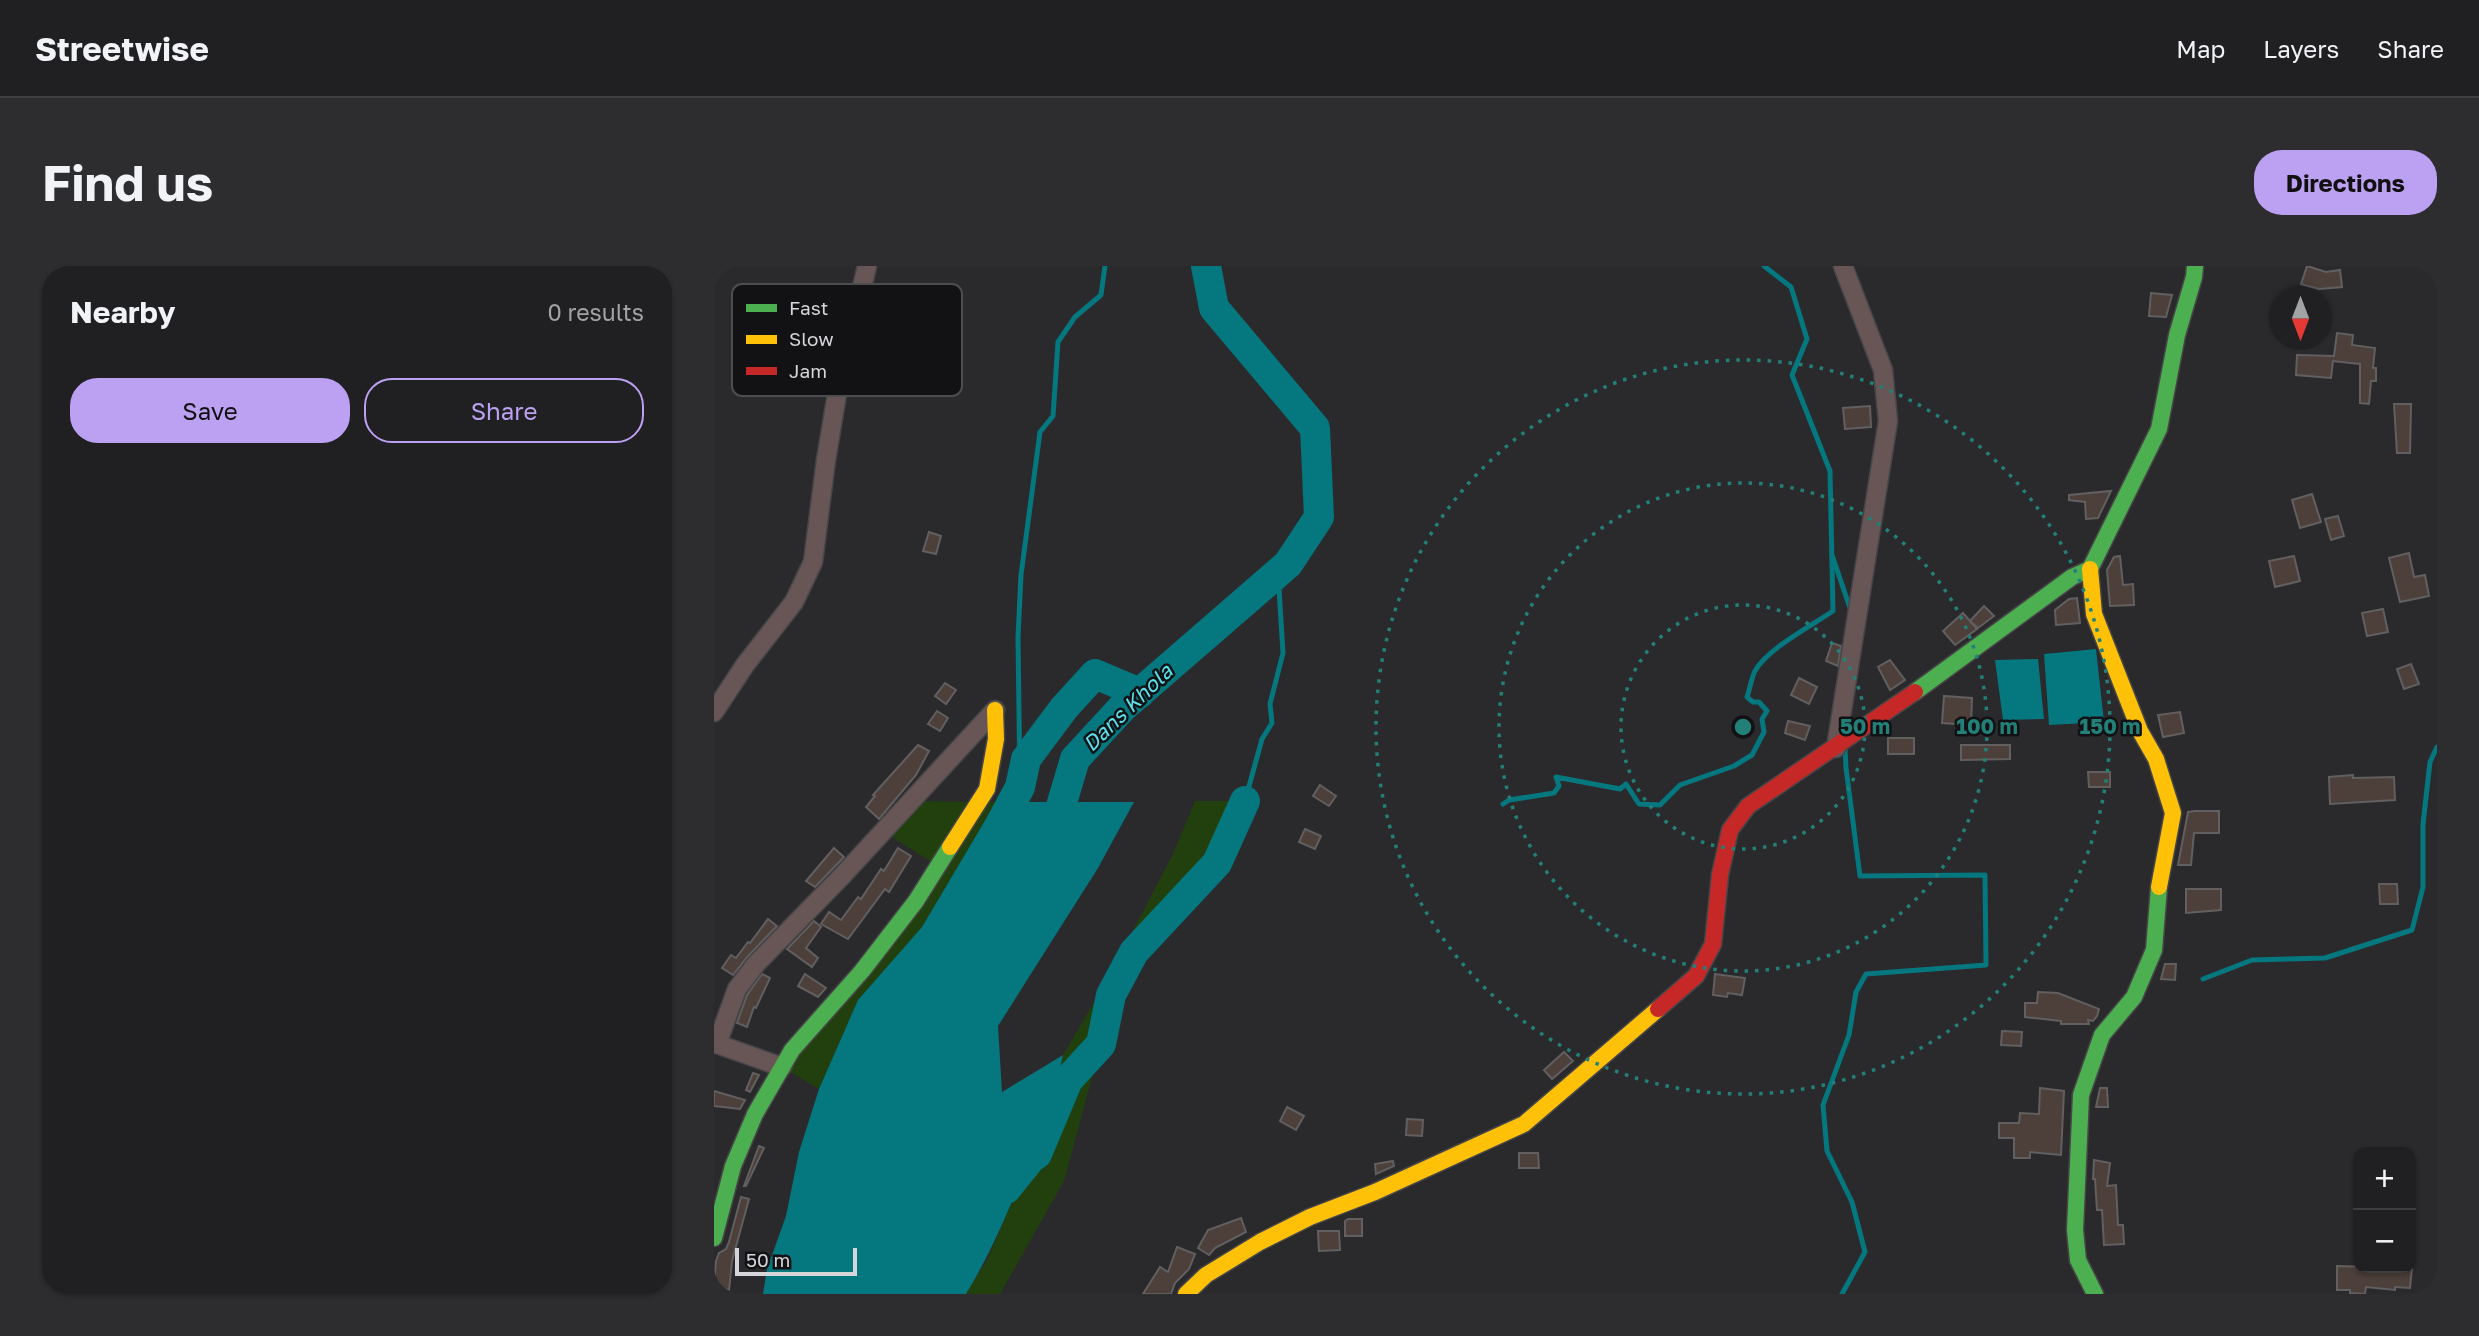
<!DOCTYPE html>
<html lang="en">
<head>
<meta charset="utf-8">
<style>
	body { margin:0; font-family:"Golos Text",sans-serif; background:#2d2d2f; color:#f1f3f6 }
	.controls { position:absolute; right:21px; bottom:21px; display:grid; overflow:hidden; border-radius:14px; box-shadow:0 2px 5px #0004 }
	.controls button { width:63px; height:63px; display:grid; place-items:center; padding:0; border:0; border-bottom:2px solid #3d3e40; background:#202022; color:#f1f3f6; font:35px sans-serif }
	.compass { position:absolute; left:1555px; top:21px; width:63px; height:63px; border-radius:50%; background:#202022; box-shadow:0 2px 5px #0004; rotate:180deg }
	.scale { position:absolute; left:21px; bottom:18px; width:122px; box-sizing:border-box; padding-left:7px; border:4px solid #d6d6da; border-top:0; font-size:19px; line-height:24px; white-space:nowrap; color:#d6d6da; -webkit-text-stroke:5px #121214; paint-order:stroke }
	.list { margin:0; padding:0; list-style:none }
	h2 { display:flex; justify-content:space-between; align-items:center; height:91px; margin:0; padding:0 28px; font-size:30px }
	h2 small { font-size:23px; font-weight:400; color:#a2a3a5 }
	.actions { display:flex; gap:14px; padding:21px 28px }
	.actions a { flex:1; padding:16px 0; border:2px solid #bca0f2; border-radius:28px; text-align:center; font-size:24px; color:#bca0f2 }
	.actions .main { background:#bca0f2; color:#111 }
	.map { position:relative; flex:none; width:1723px; height:1028px; overflow:hidden; border-radius:28px }
	header { display:flex; align-items:center; gap:42px; box-sizing:border-box; height:98px; padding:0 35px; background:#202022; border-bottom:2px solid #3d3e40 }
	header strong { font-size:33px }
	nav { display:flex; gap:38px; margin-inline-start:auto; font-size:24px }
	.intro { display:flex; align-items:center; justify-content:space-between; box-sizing:border-box; height:168px; padding:0 42px }
	h1 { margin:0; font-size:49px }
	.button { padding:18px 32px; border-radius:28px; background:#bca0f2; color:#111; font-size:24px; font-weight:700 }
	main { display:flex; gap:42px; padding:0 42px }
	aside { flex:1; background:#202022; border-radius:28px; box-shadow:0 2px 5px #0004 }
	.map>svg:first-child { display:block }
</style>
</head>
<body>
<header>
<strong>Streetwise</strong>
<nav><a>Map</a><a>Layers</a><a>Share</a></nav>
</header>
<div class="intro"><h1>Find us</h1><a class="button">Directions</a></div>
<main>
<aside>
<h2>Nearby<small>0 results</small></h2>
<ul class="list">
</ul>
<div class="actions"><a class="main">Save</a><a>Share</a></div>
</aside>
<div class="map">
<svg width="1723" height="1028" viewBox="0 0 1723 1028">
	<rect width="100%" height="100%" fill="#2a2a2d"/>
	<g fill="#21400d">
		<polygon points="190,535 282,536 208,661 144,734 105,823 68,801 224,600 167,564"/>
		<polygon points="481,535 531,535 503,597 420,686 397,729 387,778 350,915 286,1028 252,1028 273,994 317,892 344,816 349,789 392,716 459,588"/>
	</g>
	<g fill="#04777f">
		<polygon points="1382,383 1390,456 1335,459 1330,388"/>
		<polygon points="1324,393 1330,453 1289,454 1281,394"/>
		<path d="M282,536H420L384,602L284,760L288,826L349,789C340,835 323,879 304,922C288,959 273,994 252,1028H49L53,1003L72,950L85,886L105,823L144,734L208,661Z"/>
	</g>
	<g fill="none" stroke-linecap="round" stroke-linejoin="round">
		<g stroke="#04777f" stroke-width="5">
			<polyline points="1118,289 1137,345"/>
			<polyline points="306,521 304,371 307,309 326,166 339,150 344,76 361,51 387,29 391,0"/>
			<polyline points="531,535 548,473 558,457 556,438 569,387 564,307"/>
			<path d="M789,538L795,534L840,527L845,520L842,511L906,523L912,518L925,538L946,539L966,519L1020,500L1038,489L1050,466L1048,453L1053,445L1045,436H1039L1033,431C1036,423 1037,413 1041,405C1053,383 1097,360 1119,345L1116,205L1078,109L1093,73L1077,21L1050,0"/>
			<polyline points="1489,713 1538,694 1611,692 1698,664 1709,621 1709,558 1716,496 1723,481"/>
			<polyline points="1128,1028 1151,986 1138,936 1113,885 1109,839 1135,769 1142,726 1152,708 1272,699 1271,609 1146,610 1132,502 1131,482"/>
		</g>
		<g stroke="#04777f" stroke-width="30">
			<polyline points="279,572 306,521 312,493 350,442 381,408 426,427"/>
			<polyline points="337,574 361,493 408,442 574,298 605,251 601,162 500,42 492,0"/>
			<polyline points="292,923 317,892 323,888 354,814 387,778 397,729 420,686 503,597 531,535"/>
		</g>
	</g>
	<g fill="#4d3f39" stroke="#615f60" stroke-width="2">
		<polygon points="1593,0 1612,6 1626,4 1628,21 1605,23 1587,18"/>
		<polygon points="1437,27 1458,29 1452,51 1435,50"/>
		<polygon points="1623,67 1639,69 1638,79 1661,82 1659,102 1662,102 1662,115 1657,115 1655,138 1646,137 1646,98 1619,95 1617,112 1582,109 1583,89 1620,90"/>
		<polygon points="1680,138 1697,138 1696,187 1683,187"/>
		<polygon points="1156,140 1157,161 1131,163 1129,142"/>
		<polygon points="1397,225 1384,252 1372,253 1371,236 1355,234 1355,229"/>
		<polygon points="1598,228 1607,256 1586,262 1578,234"/>
		<polygon points="1624,250 1630,270 1617,274 1611,253"/>
		<polygon points="215,266 227,270 222,288 209,285"/>
		<polygon points="1695,287 1700,311 1711,309 1715,330 1686,336 1675,292"/>
		<polygon points="1406,290 1409,319 1419,318 1420,339 1396,340 1393,304 1400,291"/>
		<polygon points="1580,290 1586,315 1561,321 1555,295"/>
		<polygon points="1363,332 1366,357 1342,359 1341,344 1355,333"/>
		<polygon points="1270,340 1280,350 1264,362 1256,355"/>
		<polygon points="1669,343 1674,366 1653,370 1648,347"/>
		<polygon points="1249,347 1263,363 1241,379 1229,365"/>
		<polygon points="1118,377 1127,380 1124,400 1112,395"/>
		<polygon points="1176,394 1191,414 1176,424 1164,401"/>
		<polygon points="1697,398 1705,418 1690,423 1683,403"/>
		<polygon points="1085,412 1103,421 1095,438 1077,429"/>
		<polygon points="231,417 242,424 232,438 221,430"/>
		<polygon points="1230,430 1258,432 1257,459 1228,457"/>
		<polygon points="223,445 234,452 226,465 214,458"/>
		<polygon points="1466,446 1470,467 1449,471 1444,449"/>
		<polygon points="1074,455 1096,460 1091,474 1071,467"/>
		<rect x="1174" y="472" width="26" height="16"/>
		<polygon points="204,479 215,485 202,509 165,553 152,541 161,530 159,529"/>
		<polygon points="1247,479 1296,479 1296,493 1247,494"/>
		<polygon points="1374,506 1396,506 1396,521 1375,521"/>
		<polygon points="1639,509 1639,512 1680,511 1681,534 1616,538 1615,511"/>
		<polygon points="606,519 622,530 615,540 599,530"/>
		<polygon points="1481,545 1505,545 1505,567 1480,567 1477,599 1464,599 1474,546"/>
		<polygon points="591,563 607,570 601,583 585,576"/>
		<polygon points="120,582 130,591 101,621 92,615"/>
		<polygon points="184,582 197,590 175,626 171,623 134,673 107,658 115,646 127,654 144,631 147,633 167,603 170,605"/>
		<polygon points="1665,618 1683,618 1684,638 1666,638"/>
		<polygon points="1472,623 1507,623 1507,644 1472,647"/>
		<polygon points="54,653 63,660 34,690 19,709 8,702 17,689 22,692 34,676 36,677"/>
		<polygon points="100,655 107,661 92,682 104,692 98,701 73,683"/>
		<polygon points="1451,698 1462,698 1461,714 1447,713"/>
		<polygon points="48,708 56,712 42,742 40,741 33,761 23,757 33,729"/>
		<polygon points="91,708 112,722 104,731 84,720"/>
		<polygon points="1001,708 1031,712 1028,729 1014,727 1013,731 999,729"/>
		<polygon points="1324,726 1344,727 1385,743 1383,750 1379,755 1374,754 1375,758 1347,758 1347,755 1311,751 1311,737 1323,737"/>
		<polygon points="1288,765 1308,766 1307,780 1287,779"/>
		<polygon points="850,786 859,795 838,813 830,804"/>
		<polygon points="39,807 45,809 36,826 32,824"/>
		<polygon points="1326,822 1350,825 1347,889 1316,886 1316,892 1300,892 1300,872 1285,872 1285,857 1305,857 1306,847 1325,848"/>
		<polygon points="1386,822 1393,822 1394,841 1382,841"/>
		<polygon points="0,825 31,834 26,843 0,840"/>
		<polygon points="573,841 590,850 582,864 566,855"/>
		<polygon points="693,853 709,854 708,870 692,869"/>
		<polygon points="45,880 50,882 32,920 30,920"/>
		<polygon points="805,887 824,887 825,902 805,902"/>
		<polygon points="1380,894 1396,897 1393,920 1402,919 1404,959 1409,959 1410,978 1390,979 1388,944 1383,944 1381,913 1379,913"/>
		<polygon points="679,895 680,900 662,908 661,898"/>
		<polygon points="27,931 35,933 18,995 15,1024 0,1022 2,995 5,987 12,983 15,976"/>
		<polygon points="527,952 532,966 501,982 495,989 484,982 494,964"/>
		<polygon points="634,953 648,953 648,970 631,970 631,955"/>
		<polygon points="604,965 625,965 626,984 605,985"/>
		<polygon points="463,981 481,988 475,1003 461,1017 457,1028 429,1028 446,1001 454,1006"/>
		<polygon points="1623,1000 1698,1002 1696,1022 1681,1021 1681,1024 1652,1021 1651,1028 1636,1027 1636,1024 1623,1024"/>
	</g>
	<g fill="none" stroke-linecap="round" stroke-linejoin="round">
		<defs>
			<g id="street">
				<polyline points="0,446 31,399 80,336 99,296 112,194 124,122 153,0"/>
				<polyline points="1122,482 1174,155 1169,104 1129,0"/>
				<polyline points="0,777 3,778 23,723 42,698 128,610 281,444"/>
				<polyline points="3,778 68,801"/>
			</g>
			<g id="fast">
				<polyline points="1201,426 1358,311 1376,303 1445,163 1463,69 1480,11 1481,0"/>
				<polyline points="0,972 19,900 41,848 78,784 148,705 202,635 236,581"/>
				<polyline points="1381,1028 1364,994 1361,964 1367,829 1388,769 1420,731 1440,684 1445,621"/>
			</g>
			<g id="slow">
				<polyline points="1376,303 1380,348 1426,465 1442,493 1459,547 1445,621"/>
				<polyline points="236,581 273,523 282,473 281,444"/>
				<polyline points="472,1028 492,1009 546,976 596,951 661,926 810,858 944,743"/>
			</g>
			<polyline id="jam" points="944,743 982,710 999,678 1006,609 1016,564 1034,540 1201,426"/>
		</defs>
		<use href="#street" stroke="#464648" stroke-width="21"/>
		<use href="#fast" stroke="#464648" stroke-width="19"/>
		<use href="#slow" stroke="#464648" stroke-width="19"/>
		<use href="#jam" stroke="#464648" stroke-width="19"/>
		<use href="#street" stroke="#675655" stroke-width="18"/>
		<use href="#fast" stroke="#4caf50" stroke-width="16"/>
		<use href="#slow" stroke="#ffc107" stroke-width="16"/>
		<use href="#jam" stroke="#c62828" stroke-width="16"/>
	</g>
	<g fill="none" stroke="#238079" stroke-width="3.5" stroke-dasharray="3.5 7">
		<circle cx="1029" cy="461" r="122"/>
		<circle cx="1029" cy="461" r="244"/>
		<circle cx="1029" cy="461" r="367"/>
	</g>
	<g text-anchor="middle" stroke-width="5" stroke-linejoin="round" paint-order="stroke">
		<g font-size="21" font-style="italic" fill="#5ce3ed" stroke="#121214">
			<text transform="translate(414 442) rotate(-44)" y="7">Dans Khola</text>
		</g>
	</g>
	<rect x="18" y="18" width="230" height="112" rx="10" fill="#121214" stroke="#4d4d4f" stroke-width="2"/>
	<rect x="32" y="38" width="31" height="8" fill="#4caf50"/>
	<rect x="32" y="69" width="31" height="9" fill="#ffc107"/>
	<rect x="32" y="101" width="31" height="8" fill="#c62828"/>
	<g font-size="19" fill="#d6d6da">
		<text x="75" y="49">Fast</text>
		<text x="75" y="80">Slow</text>
		<text x="75" y="112">Jam</text>
	</g>
	<circle cx="1029" cy="461" r="10" fill="#238079" stroke="#121214" stroke-width="3.5"/>
	<g font-size="21" text-anchor="middle" font-weight="bold" fill="#238079" stroke="#121214" stroke-width="5" stroke-linejoin="round" paint-order="stroke">
		<text x="1151" y="468">50 m</text>
		<text x="1273" y="468">100 m</text>
		<text x="1396" y="468">150 m</text>
	</g>
</svg>
<div class="controls">
<button>+</button>
<button>−</button>
</div>
<svg class="compass" viewBox="-18 -18 36 36"><path d="M0-13l5 13h-10z" fill="#e53935"/><path d="M0 13l5-13h-10z" fill="#a2a3a5"/></svg>
<div class="scale">50 m</div>
</div>
</main>
</body>
</html>
